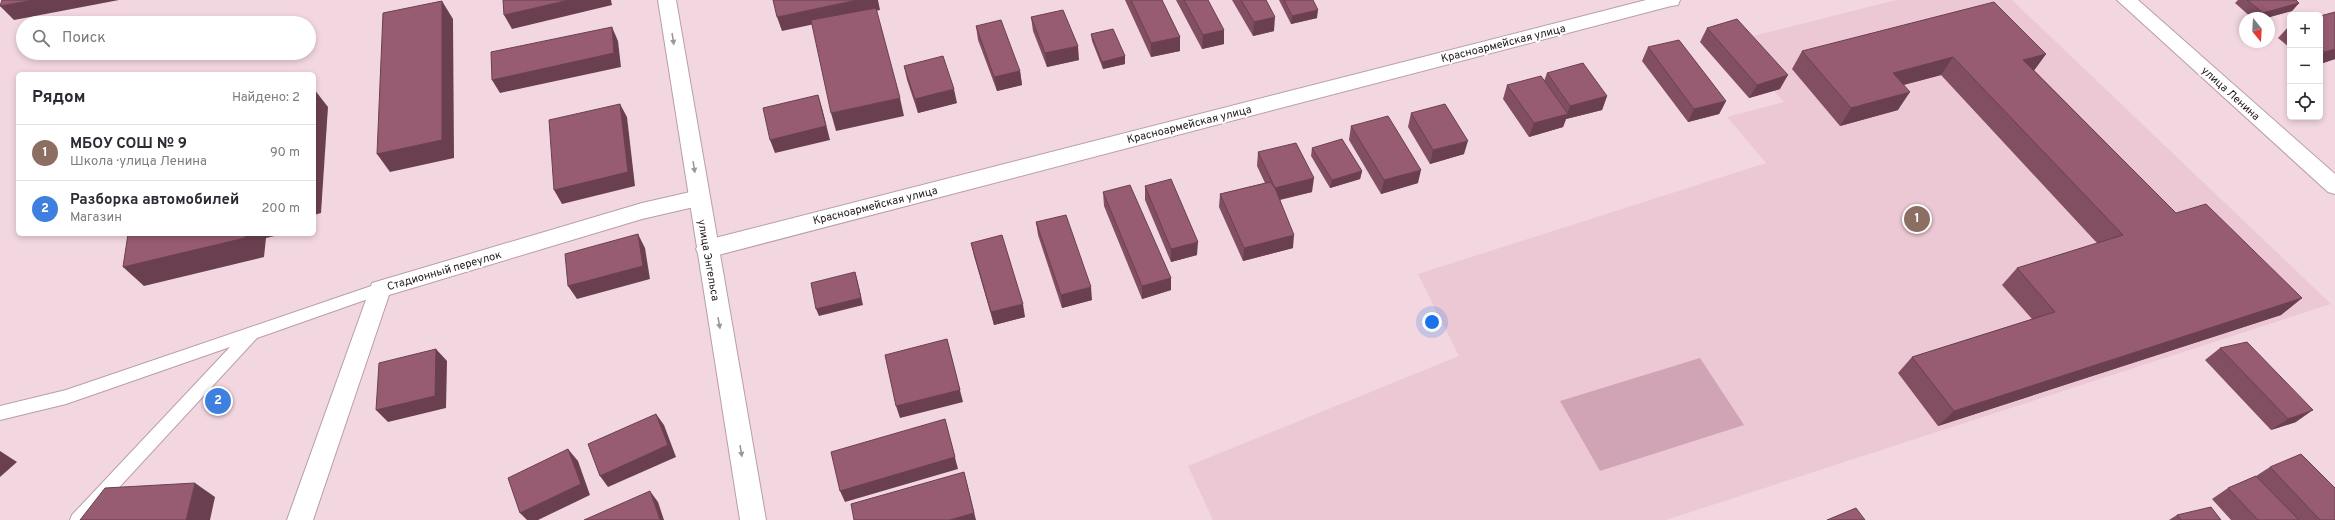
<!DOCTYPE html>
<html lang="ru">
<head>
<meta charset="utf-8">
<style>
	body { margin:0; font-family:Overpass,sans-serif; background:#f2f2f3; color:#2b2b33 }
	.controls { position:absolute; right:12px; top:12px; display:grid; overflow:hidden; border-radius:6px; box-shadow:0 2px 6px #0003 }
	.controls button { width:36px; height:36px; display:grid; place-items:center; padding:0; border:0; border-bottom:1px solid #e1e1e2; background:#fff; color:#2b2b33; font:20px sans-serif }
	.compass { position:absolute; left:2239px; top:12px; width:36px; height:36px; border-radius:50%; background:#fff; box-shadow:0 2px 6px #0003; rotate:162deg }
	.you { position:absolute; left:1432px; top:322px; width:14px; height:14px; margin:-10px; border:3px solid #fff; border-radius:50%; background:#1a73e8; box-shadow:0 0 0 6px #1a73e833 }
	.badge { display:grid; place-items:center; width:26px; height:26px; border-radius:50%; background:#b45309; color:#fff; font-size:13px; font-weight:700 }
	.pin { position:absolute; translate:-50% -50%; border:2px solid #fff; box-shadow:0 1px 4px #0006 }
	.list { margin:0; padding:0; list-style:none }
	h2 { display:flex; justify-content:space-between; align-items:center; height:52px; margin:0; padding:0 16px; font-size:17px }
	h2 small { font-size:13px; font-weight:400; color:#7c7c81 }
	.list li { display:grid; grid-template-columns:26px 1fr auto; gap:12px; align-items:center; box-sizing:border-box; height:56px; padding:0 16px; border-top:1px solid #e1e1e2 }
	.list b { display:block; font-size:15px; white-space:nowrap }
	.list p { margin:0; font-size:13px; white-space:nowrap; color:#7c7c81 }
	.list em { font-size:13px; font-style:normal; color:#7c7c81 }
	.icon { flex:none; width:22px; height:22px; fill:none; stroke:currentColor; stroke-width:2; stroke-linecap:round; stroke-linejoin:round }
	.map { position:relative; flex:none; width:2335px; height:520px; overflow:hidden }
	.search { position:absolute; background:#fff; box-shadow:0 2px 6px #0003; left:16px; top:16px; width:300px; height:44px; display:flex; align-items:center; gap:10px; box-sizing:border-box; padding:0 14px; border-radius:22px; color:#7c7c81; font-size:15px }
	.panel { position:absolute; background:#fff; box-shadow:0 2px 6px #0003; left:16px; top:72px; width:300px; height:164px; border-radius:6px }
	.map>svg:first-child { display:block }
</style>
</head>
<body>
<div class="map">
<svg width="2335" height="520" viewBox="0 0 2335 520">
	<rect width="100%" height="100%" fill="#f2d7e0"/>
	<polygon fill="#ecc8d4" points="1896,0 2012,0 2331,304 1666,520 1213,520 1188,466 1459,356 1418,274 1766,163 1727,117 1784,102 1729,42"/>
	<polygon fill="#d0a4b4" points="1700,358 1744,425 1600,471 1560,401"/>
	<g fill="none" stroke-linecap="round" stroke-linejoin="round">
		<defs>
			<polygon id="lane" points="380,283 385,285 387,289 385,293 257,338 89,520 70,520 72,515 230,347 66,404 0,420 0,406 66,390"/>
			<g id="street">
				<polygon points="1646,0 1680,0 1678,5 1671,6 707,258 699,255 696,249 699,243 707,240"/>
				<polygon points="699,190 707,192 710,198 707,204 642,219 389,295 313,520 287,520 372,283 642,203"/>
			</g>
			<g id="secondary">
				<polygon points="658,0 676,0 766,520 740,520"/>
				<polygon points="2117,0 2138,0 2335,174 2335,194 2328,192"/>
			</g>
		</defs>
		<use href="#lane" stroke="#b89ea7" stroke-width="2"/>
		<use href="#street" stroke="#b89ea7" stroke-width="2"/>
		<use href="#secondary" stroke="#b89ea7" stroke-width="2"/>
		<use href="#lane" fill="#fff" fill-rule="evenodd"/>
		<use href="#street" fill="#fff" fill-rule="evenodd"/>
		<use href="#secondary" fill="#fff" fill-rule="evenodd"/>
	</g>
	<g fill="#824e62">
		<polygon points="1125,0 1162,0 1180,37 1180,51 1151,57"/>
		<polygon points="1176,0 1208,0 1224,44 1202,49"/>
		<polygon points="1232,0 1266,0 1274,31 1253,36"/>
		<polygon points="1279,0 1313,0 1317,18 1291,24"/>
		<polygon points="2238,0 2296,0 2299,3 2292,11 2266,18 2252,18 2235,3"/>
		<polygon points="2320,16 2335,59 2320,64"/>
		<polygon points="1031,17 1079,60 1047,67 1033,31"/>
		<polygon points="2290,25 2290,48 2278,38"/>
		<polygon points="976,26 1020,71 1022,85 997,91 978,40"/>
		<polygon points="1707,28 1780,89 1749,98 1700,42"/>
		<polygon points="1091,34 1125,56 1125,64 1103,69 1092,41"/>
		<polygon points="1648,47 1726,101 1719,114 1688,122 1642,61"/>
		<polygon points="1802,51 2046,54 2034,70 2176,213 2302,298 2281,315 1938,426 1898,373 1912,357 2032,319 2002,285 2017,268 2097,243 1941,75 1903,85 1898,110 1840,126 1792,69"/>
		<polygon points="904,66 957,103 918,113 907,80"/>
		<polygon points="1547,73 1607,96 1602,110 1566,119 1563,127 1529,137 1503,99 1507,85 1544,81"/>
		<polygon points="1411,113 1464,154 1430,164 1408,127"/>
		<polygon points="1351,126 1418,183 1381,194 1349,140"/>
		<polygon points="1312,148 1362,171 1360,179 1330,188 1311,156"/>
		<polygon points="1258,152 1312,192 1280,200 1293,248 1243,261 1219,207 1220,194 1265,183 1257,166"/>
		<polygon points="1145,186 1197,255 1171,262 1145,200"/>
		<polygon points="1103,192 1171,278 1171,290 1142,299 1104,206"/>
		<polygon points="1036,222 1092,300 1062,308 1038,235"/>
		<polygon points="971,243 1025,317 994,325 974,256"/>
		<polygon points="2220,348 2296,422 2271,430 2205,360"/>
		<polygon points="2270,467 2335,520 2231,520 2212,499 2228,488 2256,476"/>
		<polygon points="2177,515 2221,520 2169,520"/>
	</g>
	<g fill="#6a4050">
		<polygon points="33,0 119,0 14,20 0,6"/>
		<polygon points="569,0 611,0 612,5 512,29 504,15"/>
		<polygon points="857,0 878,0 880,10 782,31 777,17"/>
		<polygon points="442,1 453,19 454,158 390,172 377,154"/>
		<polygon points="2299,3 2292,11 2266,18 2259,18 2263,13"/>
		<polygon points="1318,10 1317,18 1291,24 1292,16"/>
		<polygon points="1275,17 1274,31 1253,36 1254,22"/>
		<polygon points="612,27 618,41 621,67 500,93 492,80"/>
		<polygon points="1224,30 1224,44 1202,49 1203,35"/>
		<polygon points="1180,37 1180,51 1151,57 1151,43"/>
		<polygon points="1078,46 1079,60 1047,67 1045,53"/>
		<polygon points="2335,49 2335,59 2320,64 2320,57 2325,52"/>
		<polygon points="2046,54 2033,72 2023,60"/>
		<polygon points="1125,56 1125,64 1103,69 1102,62"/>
		<polygon points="1953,57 1941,75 1881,91 1893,73"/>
		<polygon points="1020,71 1022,85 997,91 994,77"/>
		<polygon points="1788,75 1780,89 1749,98 1757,85"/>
		<polygon points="314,89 328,107 321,213 314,215"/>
		<polygon points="954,89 957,103 918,113 915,99"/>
		<polygon points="1910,92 1898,110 1840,126 1851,108"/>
		<polygon points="818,95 822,108 830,140 775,153 770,140"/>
		<polygon points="1607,96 1602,110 1566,119 1563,127 1529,137 1534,123 1567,114 1570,106"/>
		<polygon points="900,98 904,116 836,131 831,113"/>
		<polygon points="1726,101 1719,114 1688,122 1694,109"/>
		<polygon points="620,104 627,117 635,186 562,204 554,190"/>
		<polygon points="1468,141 1464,154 1430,164 1433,150"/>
		<polygon points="1421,170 1418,183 1381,194 1384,180"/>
		<polygon points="1362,171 1360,179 1330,188 1332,180"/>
		<polygon points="1314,178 1312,192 1273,201 1275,188"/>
		<polygon points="246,234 283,234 266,238 264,257 144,286 123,267"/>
		<polygon points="638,234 645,248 650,279 577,299 568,286"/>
		<polygon points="1294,235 1293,248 1243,261 1244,248"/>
		<polygon points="1198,242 1197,255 1171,262 1171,249"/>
		<polygon points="855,272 857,279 863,305 819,316 816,309"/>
		<polygon points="1171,278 1171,290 1142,299 1142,286"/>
		<polygon points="1091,287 1092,300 1062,308 1061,295"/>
		<polygon points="2302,298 2281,315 1938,426 1954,411"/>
		<polygon points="1023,304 1025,317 994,325 991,312"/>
		<polygon points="947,339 963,402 900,418 896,406"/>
		<polygon points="436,349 447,361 446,408 388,422 376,410"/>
		<polygon points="2313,410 2296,422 2271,430 2288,419"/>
		<polygon points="656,414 664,425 676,457 608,487 600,476"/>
		<polygon points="945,419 958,469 845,502 840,491"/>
		<polygon points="568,449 578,461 590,495 538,520 527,520 520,513"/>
		<polygon points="0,451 17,462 0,477"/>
		<polygon points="964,472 976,520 950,520"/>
		<polygon points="195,483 215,497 210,520 186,520"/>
		<polygon points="650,491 658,502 664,520 660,520"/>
	</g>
	<g fill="#975b72" stroke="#6a4050">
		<polygon points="2,0 33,0 0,6"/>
		<polygon points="503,0 569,0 504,15"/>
		<polygon points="773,0 857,0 777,17"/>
		<polygon points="1131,0 1162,0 1180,37 1151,43"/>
		<polygon points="1184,0 1208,0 1224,30 1203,35"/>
		<polygon points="1241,0 1266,0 1275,17 1254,22"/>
		<polygon points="1284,0 1313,0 1318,10 1292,16"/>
		<polygon points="2247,0 2296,0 2299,3 2263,13"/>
		<polygon points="442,1 442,140 377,154 383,13"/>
		<polygon points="1994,2 2046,54 2023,60 2176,213 2206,204 2302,298 1954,411 1912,357 2055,312 2017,268 2123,235 1953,57 1893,73 1910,92 1851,108 1802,51"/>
		<polygon points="876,8 900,98 831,113 811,20"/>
		<polygon points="1063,10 1078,46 1045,53 1031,17"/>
		<polygon points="2335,12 2335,49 2325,52 2320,48 2320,16"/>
		<polygon points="1737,19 1788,75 1757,85 1707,28"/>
		<polygon points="1001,20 1020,71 994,77 976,26"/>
		<polygon points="612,27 614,53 492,80 491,52"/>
		<polygon points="1113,29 1125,56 1102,62 1091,34"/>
		<polygon points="1679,40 1726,101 1694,109 1648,47"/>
		<polygon points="943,56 954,89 915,99 904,66"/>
		<polygon points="1583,63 1607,96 1570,106 1547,73"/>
		<polygon points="1541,76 1568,114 1534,123 1507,85"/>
		<polygon points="818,95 826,126 770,140 763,108"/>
		<polygon points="620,104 628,172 554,190 549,120"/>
		<polygon points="1445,104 1468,141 1433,150 1411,113"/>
		<polygon points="1388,116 1421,170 1384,180 1351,126"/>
		<polygon points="1342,139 1362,171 1332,180 1312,148"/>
		<polygon points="1296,143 1314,178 1275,188 1258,152"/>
		<polygon points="1171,179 1198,242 1171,249 1145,186"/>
		<polygon points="1270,182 1275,188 1294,235 1244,248 1220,194"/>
		<polygon points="1130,185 1171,278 1142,286 1103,192"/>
		<polygon points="1066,215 1091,287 1061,295 1036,222"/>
		<polygon points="128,234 246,234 245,238 123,267"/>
		<polygon points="638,234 643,266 568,286 565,254"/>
		<polygon points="1002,235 1023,304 991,312 971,243"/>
		<polygon points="855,272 861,298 816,309 811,283"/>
		<polygon points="947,339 960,390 896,406 885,355"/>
		<polygon points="2247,342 2313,410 2288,419 2220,348"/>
		<polygon points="436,349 435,396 376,410 379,363"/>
		<polygon points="656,414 668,445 600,476 588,444"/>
		<polygon points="945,419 955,457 840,491 831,452"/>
		<polygon points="568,449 581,484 520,513 508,478"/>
		<polygon points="2301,454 2335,488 2335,520 2320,520 2270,467"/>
		<polygon points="964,472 974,513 950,520 854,520 851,504"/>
		<polygon points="2256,476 2299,520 2258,520 2228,488"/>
		<polygon points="195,483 186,520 80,520 105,488"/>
		<polygon points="650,491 660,520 584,520"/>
		<polygon points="2211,507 2221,520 2181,520 2177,515"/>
		<polygon points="1856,508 1865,520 1827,520"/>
	</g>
	<defs><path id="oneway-solid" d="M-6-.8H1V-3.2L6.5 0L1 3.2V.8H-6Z"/></defs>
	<g fill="#9c9798">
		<use href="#oneway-solid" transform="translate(673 39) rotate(81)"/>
		<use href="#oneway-solid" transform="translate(694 167) rotate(81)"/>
		<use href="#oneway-solid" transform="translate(719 323) rotate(80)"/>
		<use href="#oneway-solid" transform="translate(741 451) rotate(80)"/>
	</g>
	<g text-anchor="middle" stroke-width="4" stroke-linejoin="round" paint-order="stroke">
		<g font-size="11" fill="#22181b" stroke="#fff">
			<text transform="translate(1503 43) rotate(-14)" y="4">Красноармейская улица</text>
			<text transform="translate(2231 93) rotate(42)" y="4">улица Ленина</text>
			<text transform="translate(1189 124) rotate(-14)" y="4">Красноармейская улица</text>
			<text transform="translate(875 205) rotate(-14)" y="4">Красноармейская улица</text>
			<text transform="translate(709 260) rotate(80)" y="4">улица Энгельса</text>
			<text transform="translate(444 270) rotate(-16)" y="4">Стадионный переулок</text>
		</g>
	</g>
</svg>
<div class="controls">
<button>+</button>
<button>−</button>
<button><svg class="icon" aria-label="locate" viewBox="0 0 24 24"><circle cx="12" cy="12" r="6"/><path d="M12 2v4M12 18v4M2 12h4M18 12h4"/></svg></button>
</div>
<svg class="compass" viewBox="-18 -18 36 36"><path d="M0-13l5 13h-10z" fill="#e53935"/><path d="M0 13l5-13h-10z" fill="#7c7c81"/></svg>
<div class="you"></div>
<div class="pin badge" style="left:1917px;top:219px;background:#8d6e63">1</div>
<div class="pin badge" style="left:218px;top:401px;background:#3f7fe0">2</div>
<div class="search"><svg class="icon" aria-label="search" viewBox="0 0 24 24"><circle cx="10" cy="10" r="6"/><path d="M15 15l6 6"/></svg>Поиск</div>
<section class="panel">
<h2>Рядом<small>Найдено: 2</small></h2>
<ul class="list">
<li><span class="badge" style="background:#8d6e63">1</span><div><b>МБОУ СОШ № 9</b><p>Школа · улица Ленина</p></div><em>90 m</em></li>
<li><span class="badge" style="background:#3f7fe0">2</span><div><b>Разборка автомобилей</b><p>Магазин</p></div><em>200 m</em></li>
</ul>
</section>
</div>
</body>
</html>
